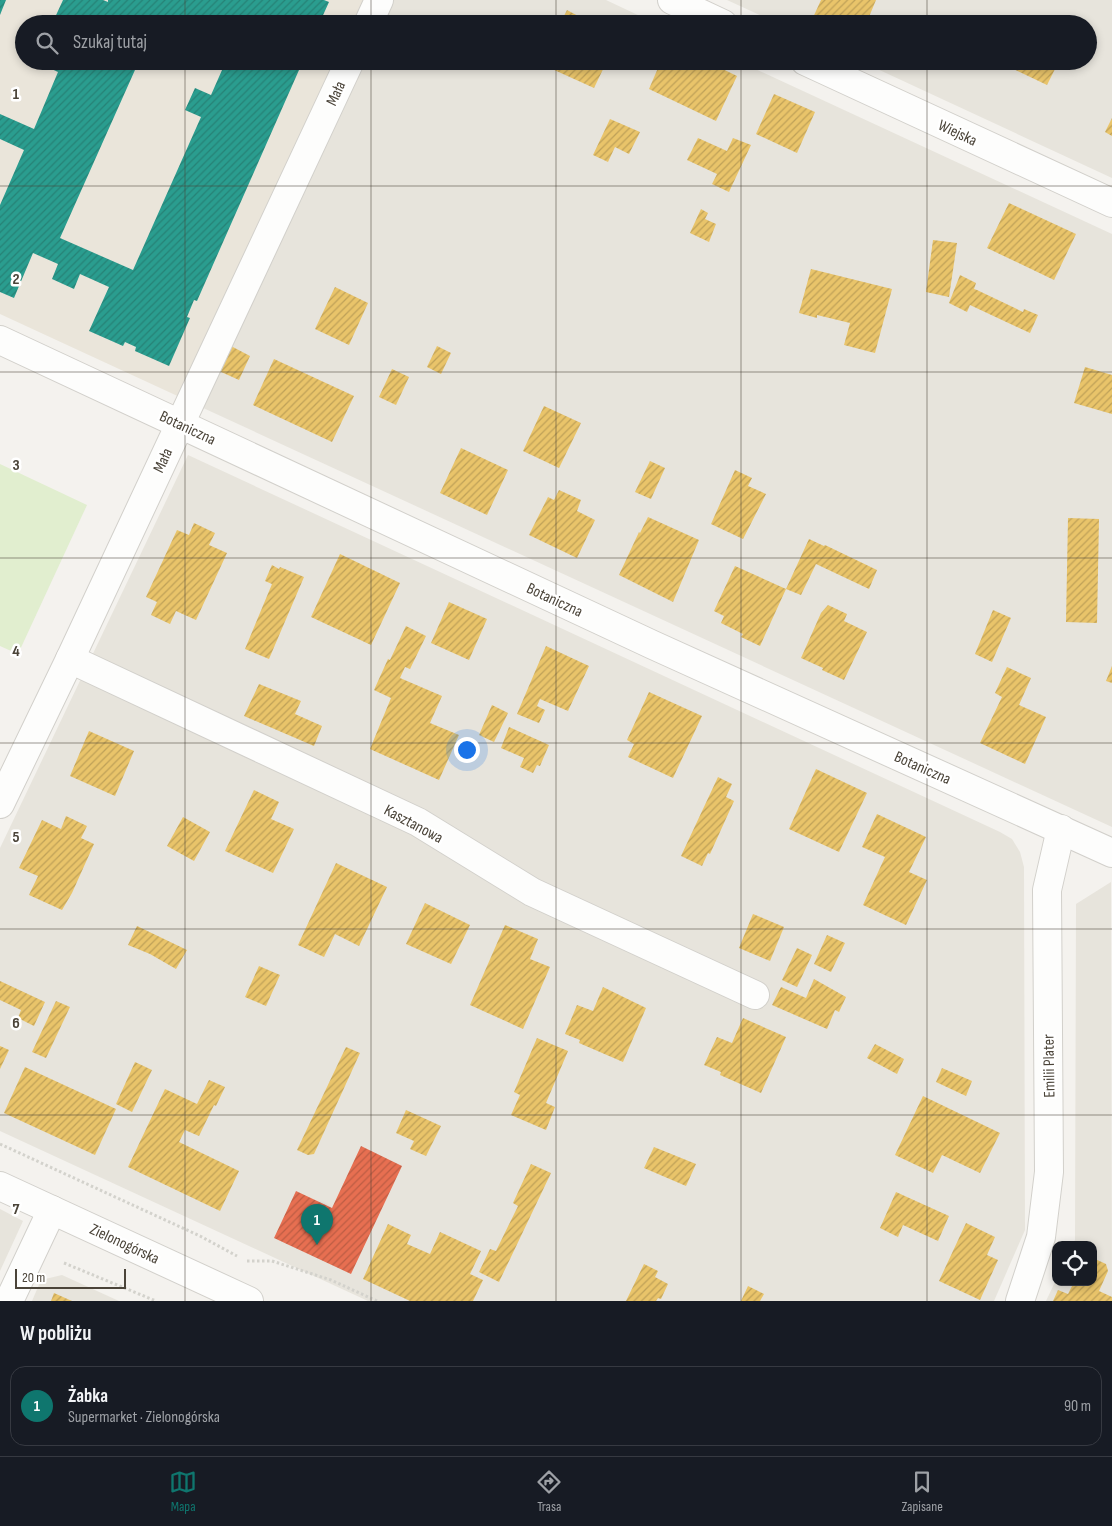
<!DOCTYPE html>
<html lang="pl">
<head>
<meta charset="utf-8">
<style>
	body { margin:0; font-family:"Sofia Sans Condensed",sans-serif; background:#20242c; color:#f1f3f6 }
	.controls { position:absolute; right:15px; bottom:15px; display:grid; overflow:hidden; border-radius:10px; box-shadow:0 2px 8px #0003 }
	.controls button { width:45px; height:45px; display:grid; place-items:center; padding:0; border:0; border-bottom:1px solid #363941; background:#171b24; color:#f1f3f6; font:25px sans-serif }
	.scale { position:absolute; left:15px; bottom:12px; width:111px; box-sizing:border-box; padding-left:5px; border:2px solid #4b4439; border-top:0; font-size:14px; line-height:18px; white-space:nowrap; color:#4b4439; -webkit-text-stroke:4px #fff; paint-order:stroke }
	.you { position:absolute; left:466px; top:749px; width:18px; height:18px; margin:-12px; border:4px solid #fff; border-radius:50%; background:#1a73e8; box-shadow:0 0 0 8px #1a73e833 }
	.badge { display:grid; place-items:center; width:32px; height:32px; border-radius:50%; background:#0f766e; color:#fff; font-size:16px; font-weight:700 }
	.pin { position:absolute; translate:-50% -41px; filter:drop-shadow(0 1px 2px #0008) }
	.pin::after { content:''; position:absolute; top:26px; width:18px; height:15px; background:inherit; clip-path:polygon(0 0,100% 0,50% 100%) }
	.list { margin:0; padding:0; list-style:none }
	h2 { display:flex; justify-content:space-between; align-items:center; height:65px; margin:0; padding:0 20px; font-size:21px }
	h2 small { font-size:16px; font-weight:400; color:#9ea1a6 }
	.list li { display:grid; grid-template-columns:32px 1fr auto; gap:15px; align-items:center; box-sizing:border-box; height:80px; margin:0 10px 10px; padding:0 10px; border:1px solid #363941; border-radius:15px }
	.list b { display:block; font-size:19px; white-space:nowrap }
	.list p { margin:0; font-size:16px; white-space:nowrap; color:#9ea1a6 }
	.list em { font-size:16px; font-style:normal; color:#9ea1a6 }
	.icon { flex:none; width:28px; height:28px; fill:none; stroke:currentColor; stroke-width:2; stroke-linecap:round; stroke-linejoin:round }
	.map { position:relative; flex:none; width:1112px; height:1301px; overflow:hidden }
	.search { position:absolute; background:#171b24; box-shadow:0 2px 8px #0003; left:15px; right:15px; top:15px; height:55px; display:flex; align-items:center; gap:12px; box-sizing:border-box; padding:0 18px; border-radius:28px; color:#9ea1a6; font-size:19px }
	.sheet { height:155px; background:#171b24 }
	nav { display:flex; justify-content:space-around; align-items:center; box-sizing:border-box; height:70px; border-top:1px solid #363941; background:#171b24; font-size:14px; color:#9ea1a6 }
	nav a { display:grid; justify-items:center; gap:2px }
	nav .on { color:#0f766e }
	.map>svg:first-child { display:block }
</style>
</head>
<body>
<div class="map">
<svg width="1112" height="1301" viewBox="0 0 1112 1301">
	<defs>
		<pattern id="homes-hatch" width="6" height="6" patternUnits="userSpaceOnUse" patternTransform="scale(1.25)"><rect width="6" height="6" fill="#e9c46a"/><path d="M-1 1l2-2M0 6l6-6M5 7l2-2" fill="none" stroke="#bfa158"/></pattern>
		<pattern id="shops-hatch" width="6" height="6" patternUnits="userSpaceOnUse" patternTransform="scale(1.25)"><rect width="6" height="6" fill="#e76f51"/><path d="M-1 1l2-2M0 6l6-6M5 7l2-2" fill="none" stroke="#bd5d44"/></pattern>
		<pattern id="schools-hatch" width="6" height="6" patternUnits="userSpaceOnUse" patternTransform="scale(1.25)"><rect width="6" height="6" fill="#2a9d8f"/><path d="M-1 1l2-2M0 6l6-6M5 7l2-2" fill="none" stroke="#268276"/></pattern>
	</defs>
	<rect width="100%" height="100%" fill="#f4f2ee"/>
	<g fill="#e7e4dc">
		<polygon points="390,0 606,0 657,24 379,24"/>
		<polygon points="727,0 1112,0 1112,178 860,61 1088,61 1088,24 779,24"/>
		<polygon points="362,61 738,61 1112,234 1112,827 201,407"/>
		<polygon points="188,455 1000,832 1012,839 1020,852 1024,867 1025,1230 994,1301 368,1301 0,1131 0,848"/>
		<polygon points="1111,882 1112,1301 1046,1301 1056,1280 1056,1282 1093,1282 1093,1245 1072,1245 1075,1240 1076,904"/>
		<polygon points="0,1209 23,1221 0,1271"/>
		<polygon points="62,1275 119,1301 32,1301 41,1280"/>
	</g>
	<polygon fill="#eae5da" points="0,0 371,0 360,24 24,24 24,61 342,61 184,399 0,314"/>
	<polygon fill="#e1eecf" points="0,464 87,505 18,654 0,646"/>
	<g fill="url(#homes-hatch)">
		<polygon points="821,0 876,0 866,24 814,24 811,22"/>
		<polygon points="567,10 593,24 560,24"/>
		<polygon points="407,15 427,24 403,24"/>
		<polygon points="543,16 559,24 540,24"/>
		<polygon points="543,61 607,61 594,88 541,64"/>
		<polygon points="661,61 706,61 737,76 716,121 649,89"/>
		<polygon points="1005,61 1059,61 1047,85 1003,64"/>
		<polygon points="774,94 815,112 797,153 756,134"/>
		<polygon points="1112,118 1112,136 1105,132"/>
		<polygon points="610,119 640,132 629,154 615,147 608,162 593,155"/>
		<polygon points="698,138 727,151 733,138 751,145 729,192 712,184 717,174 687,160"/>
		<polygon points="1009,203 1076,234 1054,280 987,248"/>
		<polygon points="701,209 708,213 705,219 716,224 709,242 690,233"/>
		<polygon points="933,240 957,243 949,297 926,292"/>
		<polygon points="811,269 892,289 875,353 844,345 850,323 817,315 817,318 799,313"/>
		<polygon points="960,275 976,283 974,289 977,290 1023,312 1024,309 1038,315 1030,333 970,305 967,312 949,303"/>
		<polygon points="335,287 368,303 349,345 315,329"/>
		<polygon points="231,346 250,356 239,380 219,371"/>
		<polygon points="437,346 451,353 441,374 427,367"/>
		<polygon points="274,359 354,396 332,442 253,405"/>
		<polygon points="1085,367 1112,375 1112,414 1074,403"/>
		<polygon points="392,369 409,377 396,405 379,397"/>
		<polygon points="544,406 581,423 559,468 523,451"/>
		<polygon points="461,448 508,470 487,515 440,493"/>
		<polygon points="650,461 665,468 651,499 635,492"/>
		<polygon points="735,470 752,478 748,486 766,494 743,539 711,524"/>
		<polygon points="559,490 581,500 577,511 595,520 577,558 529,535 548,497 554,500"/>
		<polygon points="648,517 699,540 673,602 619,575 639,532 640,533"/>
		<polygon points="1068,518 1099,519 1097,623 1066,622"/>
		<polygon points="194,523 215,533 209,545 227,553 196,620 176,611 170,624 151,615 157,602 146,597 177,530 189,535"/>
		<polygon points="809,539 824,546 825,545 877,570 869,589 816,564 801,595 786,589"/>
		<polygon points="340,554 400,583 371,645 311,617"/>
		<polygon points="272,565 279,569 280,567 304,577 269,659 245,649 272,584 265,581"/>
		<polygon points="735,566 786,589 760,646 741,637 743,634 721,623 724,616 714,611"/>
		<polygon points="449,602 487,619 469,660 431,643"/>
		<polygon points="828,605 847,614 844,621 867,632 844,680 822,670 823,668 801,658 821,613"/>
		<polygon points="993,610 1011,618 992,662 975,654"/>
		<polygon points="406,626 426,636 410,669 405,667 400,678 442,696 430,723 459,735 439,780 370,749 391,698 374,690 388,659 390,660"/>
		<polygon points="546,646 589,666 568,711 540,699 537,706 545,710 539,723 517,714"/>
		<polygon points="1112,666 1112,683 1106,681"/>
		<polygon points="1007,667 1031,678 1019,705 1046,717 1025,764 980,743 1002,697 995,693"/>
		<polygon points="259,684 301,701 295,714 322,726 314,746 244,716"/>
		<polygon points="649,692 702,716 673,778 628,757 634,744 627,740"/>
		<polygon points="492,705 508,713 494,742 479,735"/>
		<polygon points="509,727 549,745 540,766 537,765 533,773 520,767 524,758 501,748"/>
		<polygon points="89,731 134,751 115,796 70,776"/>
		<polygon points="816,769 867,793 839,852 789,829"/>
		<polygon points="718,777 732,784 726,797 734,801 710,854 708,853 702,866 681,856"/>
		<polygon points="254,790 279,802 271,819 294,829 273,873 225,851"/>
		<polygon points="877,814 926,837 909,872 927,880 906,925 863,905 885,857 862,847"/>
		<polygon points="66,816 87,826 81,838 94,844 72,893 62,910 29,895 38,876 19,868 42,820 61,829"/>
		<polygon points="183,817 210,832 194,861 167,846"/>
		<polygon points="336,863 387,887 359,946 335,934 324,957 298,945"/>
		<polygon points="425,903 470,925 451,964 406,944"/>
		<polygon points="753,914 784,927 770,961 739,948"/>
		<polygon points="505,925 538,939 530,959 550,967 523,1029 470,1005"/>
		<polygon points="137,926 187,950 176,969 150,954 128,945"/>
		<polygon points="827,935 845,943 831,972 814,964"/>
		<polygon points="797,948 812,955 797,987 782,980"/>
		<polygon points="259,966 280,975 266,1006 245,997"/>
		<polygon points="814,979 846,997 839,1012 835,1010 827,1029 772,1005 781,987 806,998"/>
		<polygon points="0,981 45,1002 34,1026 18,1018 21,1010 0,1000"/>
		<polygon points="603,987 646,1008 623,1062 579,1043 580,1040 565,1034 577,1005 593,1011"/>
		<polygon points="56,1001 70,1007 46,1058 32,1052"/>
		<polygon points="743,1018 786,1037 761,1093 720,1075 721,1072 704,1065 717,1037 732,1043"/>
		<polygon points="537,1038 568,1051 546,1103 555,1107 546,1130 511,1115 520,1095 514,1092"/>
		<polygon points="875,1044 904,1059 897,1074 867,1058"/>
		<polygon points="0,1046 9,1050 0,1069"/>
		<polygon points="346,1047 360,1053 314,1154 308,1155 297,1150"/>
		<polygon points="135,1062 152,1070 132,1112 116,1104"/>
		<polygon points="25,1067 116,1109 95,1155 4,1113"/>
		<polygon points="942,1068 972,1081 966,1096 936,1082"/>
		<polygon points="209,1080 225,1087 216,1106 214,1105 199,1136 185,1130 179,1142 239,1171 220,1211 128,1167 165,1089 197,1104"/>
		<polygon points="923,1096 1000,1133 980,1173 942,1155 933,1173 895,1155"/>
		<polygon points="406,1110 441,1126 426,1156 410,1149 414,1141 396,1133"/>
		<polygon points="654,1147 696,1164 686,1186 644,1168"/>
		<polygon points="531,1164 551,1173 499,1282 479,1272 490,1249 496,1251 518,1206 513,1203"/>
		<polygon points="896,1192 949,1216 938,1241 903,1225 898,1237 880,1228"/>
		<polygon points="966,1223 995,1237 987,1255 998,1260 980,1300 939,1281"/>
		<polygon points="388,1224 411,1235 407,1244 430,1254 440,1232 481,1251 470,1274 483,1280 473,1301 410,1301 363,1279"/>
		<polygon points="1093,1258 1106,1264 1108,1271 1099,1291 1112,1297 1112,1301 1053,1301 1058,1290 1068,1294 1074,1282 1093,1282"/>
		<polygon points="644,1264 658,1271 655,1277 668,1284 661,1299 658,1298 656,1301 626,1301"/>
		<polygon points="748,1286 764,1294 760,1301 741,1301"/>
		<polygon points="54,1293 72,1301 51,1301"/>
	</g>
	<polygon fill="url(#shops-hatch)" points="361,1146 402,1166 351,1274 274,1238 296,1191 332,1208"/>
	<g fill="url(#schools-hatch)">
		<polygon points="0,0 6,0 0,15"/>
		<polygon points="63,0 103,0 108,2 108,0 324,0 329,2 319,24 52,24"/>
		<polygon points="34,61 139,61 60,238 133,270 201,117 185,110 195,88 211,95 226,61 303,61 197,301 194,300 187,317 190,318 169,366 135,351 136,347 125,342 123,346 89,331 109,287 80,274 74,289 52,279 58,264 33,253 14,298 0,292 0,205 24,150 0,139 0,114 34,129 58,72"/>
	</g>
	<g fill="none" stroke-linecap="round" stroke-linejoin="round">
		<defs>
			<g id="minor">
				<polyline points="672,0 723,24"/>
				<polyline points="368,24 379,0"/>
				<polyline points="805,61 1112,203"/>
				<polyline points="0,340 653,645 1112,853"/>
				<polyline points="70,659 418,822 532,892 755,995"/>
				<polyline points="0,804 70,659 350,61"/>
				<polyline points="9,1301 52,1210"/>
				<polyline points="1020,1301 1041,1237 1049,1172 1047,890 1061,829"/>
			</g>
			<polyline id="tertiary" points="0,1186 249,1301"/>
		</defs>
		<use href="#minor" stroke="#d2d0cb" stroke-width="30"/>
		<use href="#tertiary" stroke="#d2d0cb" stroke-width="30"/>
		<g stroke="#d3d2cc" stroke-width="3" stroke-dasharray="2.5 2.5" stroke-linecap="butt">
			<polyline points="0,1144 200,1236 237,1256"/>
			<polyline points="247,1261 272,1261 331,1280 377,1301"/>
			<polyline points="64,1263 156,1301"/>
		</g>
		<use href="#minor" stroke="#fdfdfc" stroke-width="28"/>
		<use href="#tertiary" stroke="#fdfdfc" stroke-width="28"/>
	</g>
	<path fill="none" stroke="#4b4439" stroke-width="1" stroke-opacity="0.55" d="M185,0V24M371,0V24M556,0V24M741,0V24M927,0V24M185,61V1301M371,61V1301M556,61V1301M741,61V1301M927,61V1301M0,186H1112M0,372H1112M0,558H1112M0,743H1112M0,929H1112M0,1115H1112"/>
	<g text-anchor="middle" stroke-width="5" stroke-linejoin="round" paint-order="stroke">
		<g font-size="16" fill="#4b4439" stroke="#fff">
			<text transform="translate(335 93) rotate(-65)" y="6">Mała</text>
			<text transform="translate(958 132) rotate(25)" y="6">Wiejska</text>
			<text transform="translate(188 427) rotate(25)" y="6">Botaniczna</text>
			<text transform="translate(162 460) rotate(-65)" y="6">Mała</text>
			<text transform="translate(555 599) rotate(25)" y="6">Botaniczna</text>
			<text transform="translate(923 767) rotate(24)" y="6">Botaniczna</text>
			<text transform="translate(414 823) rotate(28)" y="6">Kasztanowa</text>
			<text transform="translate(1048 1066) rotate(-91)" y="6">Emilii Plater</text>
			<text transform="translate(125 1243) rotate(25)" y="6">Zielonogórska</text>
		</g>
	</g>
	<g font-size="16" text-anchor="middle" font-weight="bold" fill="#4b4439" stroke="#fff" stroke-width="5" stroke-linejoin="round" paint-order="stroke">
		<text x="16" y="99">1</text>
		<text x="16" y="284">2</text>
		<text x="16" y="470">3</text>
		<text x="16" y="656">4</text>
		<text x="16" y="842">5</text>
		<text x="16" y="1028">6</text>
		<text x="16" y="1214">7</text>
	</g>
</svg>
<div class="controls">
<button><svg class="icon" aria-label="locate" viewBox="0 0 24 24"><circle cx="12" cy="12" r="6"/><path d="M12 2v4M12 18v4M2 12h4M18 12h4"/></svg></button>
</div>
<div class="scale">20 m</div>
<div class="you"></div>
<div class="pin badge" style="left:317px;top:1245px">1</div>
<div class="search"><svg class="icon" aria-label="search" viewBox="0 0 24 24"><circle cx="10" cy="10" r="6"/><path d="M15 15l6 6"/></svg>Szukaj tutaj</div>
</div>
<section class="sheet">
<h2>W pobliżu<small></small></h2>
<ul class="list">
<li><span class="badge">1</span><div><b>Żabka</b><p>Supermarket · Zielonogórska</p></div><em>90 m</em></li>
</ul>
</section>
<nav>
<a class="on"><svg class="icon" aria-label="map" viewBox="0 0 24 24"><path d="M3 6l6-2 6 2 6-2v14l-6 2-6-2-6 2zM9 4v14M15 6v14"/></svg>Mapa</a>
<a><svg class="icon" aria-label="directions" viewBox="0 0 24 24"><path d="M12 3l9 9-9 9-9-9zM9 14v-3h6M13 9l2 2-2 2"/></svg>Trasa</a>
<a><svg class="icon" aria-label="saved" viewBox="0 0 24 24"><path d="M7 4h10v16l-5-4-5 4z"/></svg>Zapisane</a>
</nav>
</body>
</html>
